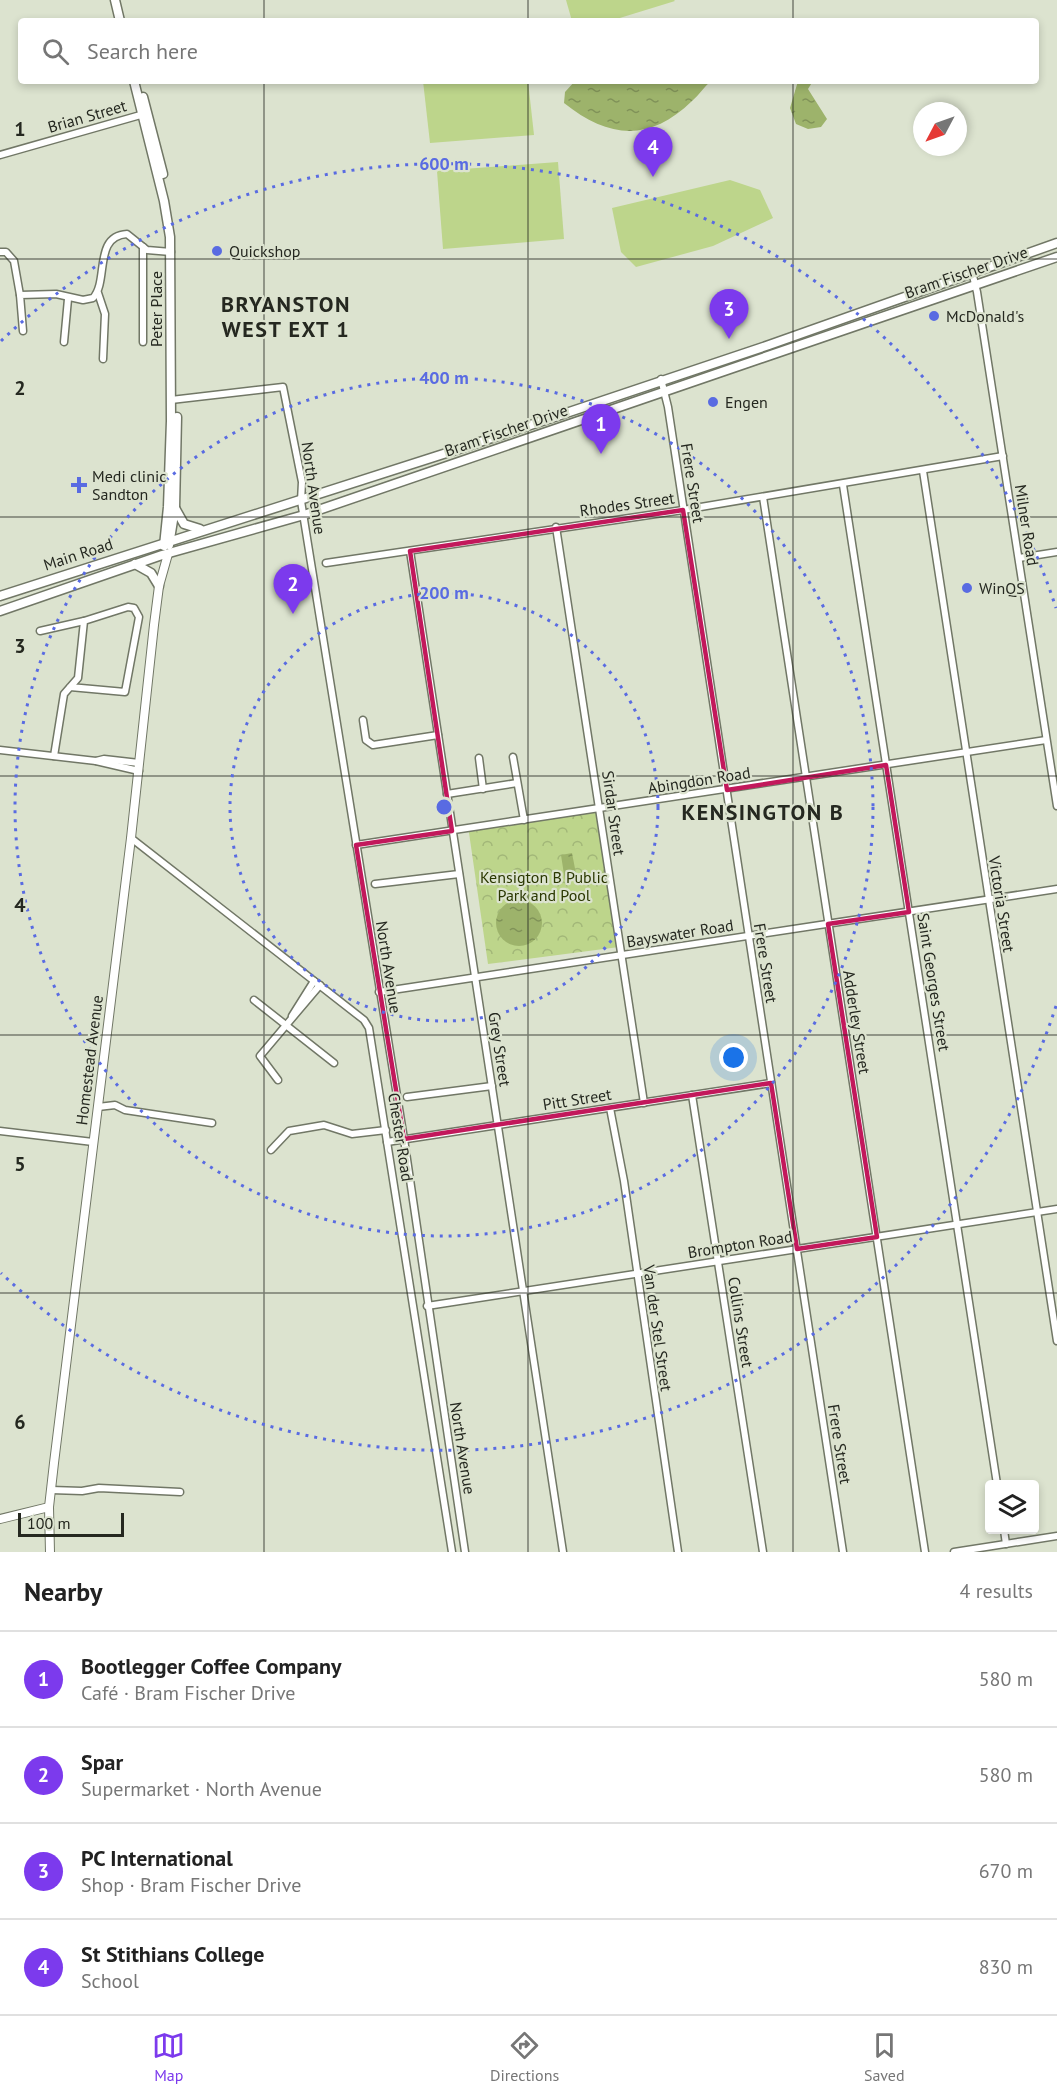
<!DOCTYPE html>
<html lang="en">
<head>
<meta charset="utf-8">
<style>
	body { margin:0; font-family:"PT Sans",sans-serif; background:#f2f2f2; color:#222 }
	.controls { position:absolute; right:18px; bottom:18px; display:grid; overflow:hidden; border-radius:6px; box-shadow:0 3px 9px #0003 }
	.controls button { width:54px; height:54px; display:grid; place-items:center; padding:0; border:0; border-bottom:2px solid #e0e0e0; background:#fff; color:#222; font:30px sans-serif }
	.compass { position:absolute; left:913px; top:102px; width:54px; height:54px; border-radius:50%; background:#fff; box-shadow:0 3px 9px #0003; rotate:229deg }
	.scale { position:absolute; left:18px; bottom:15px; width:106px; box-sizing:border-box; padding-left:6px; border:3px solid #252820; border-top:0; font-size:16px; line-height:21px; white-space:nowrap; color:#252820; -webkit-text-stroke:4px #dce3cf; paint-order:stroke }
	.you { position:absolute; left:734px; top:1058px; width:21px; height:21px; margin:-15px; border:4px solid #fff; border-radius:50%; background:#1a73e8; box-shadow:0 0 0 9px #1a73e833 }
	.badge { display:grid; place-items:center; width:39px; height:39px; border-radius:50%; background:#7c3aed; color:#fff; font-size:20px; font-weight:700 }
	.pin { position:absolute; translate:-50% -50px; filter:drop-shadow(0 2px 3px #0008) }
	.pin::after { content:''; position:absolute; top:32px; width:21px; height:18px; background:inherit; clip-path:polygon(0 0,100% 0,50% 100%) }
	.list { margin:0; padding:0; list-style:none }
	h2 { display:flex; justify-content:space-between; align-items:center; height:78px; margin:0; padding:0 24px; font-size:26px }
	h2 small { font-size:20px; font-weight:400; color:#767676 }
	.list li { display:grid; grid-template-columns:39px 1fr auto; gap:18px; align-items:center; box-sizing:border-box; height:96px; padding:0 24px; border-top:2px solid #e0e0e0 }
	.list b { display:block; font-size:22px; white-space:nowrap }
	.list p { margin:0; font-size:20px; white-space:nowrap; color:#767676 }
	.list em { font-size:20px; font-style:normal; color:#767676 }
	.icon { flex:none; width:33px; height:33px; fill:none; stroke:currentColor; stroke-width:2; stroke-linecap:round; stroke-linejoin:round }
	.map { position:relative; flex:none; width:1057px; height:1552px; overflow:hidden }
	.search { position:absolute; background:#fff; box-shadow:0 3px 9px #0003; left:18px; right:18px; top:18px; height:66px; display:flex; align-items:center; gap:15px; box-sizing:border-box; padding:0 21px; border-radius:6px; color:#767676; font-size:22px }
	.sheet { height:462px; background:#fff }
	nav { display:flex; justify-content:space-around; align-items:center; box-sizing:border-box; height:84px; border-top:2px solid #e0e0e0; background:#fff; font-size:16px; color:#767676 }
	nav a { display:grid; justify-items:center; gap:3px }
	nav .on { color:#7c3aed }
	.map>svg:first-child { display:block }
</style>
</head>
<body>
<div class="map">
<svg width="1057" height="1552" viewBox="0 0 1057 1552">
	<defs>
		<pattern id="park-crowns" width="20" height="18" patternUnits="userSpaceOnUse" patternTransform="scale(1.5)"><rect width="20" height="18" fill="#bdd58b"/><path d="M2 6a3 3 0 1 1 6 0M12 15a3 3 0 1 1 6 0" fill="none" stroke="#a2b778"/></pattern>
		<pattern id="water-ripples" width="26" height="14" patternUnits="userSpaceOnUse" patternTransform="scale(1.5)"><rect width="26" height="14" fill="#9db36b"/><path d="M2 4q2-2 4 0t4 0M15 11q2-2 4 0t4 0" fill="none" stroke="#809258"/></pattern>
	</defs>
	<rect width="100%" height="100%" fill="#dce3cf"/>
	<polygon fill="url(#park-crowns)" points="602,805 619,947 488,964 468,826"/>
	<g fill="#bdd58b">
		<polygon points="566,0 674,0 675,1 610,21 572,21"/>
		<polygon points="423,81 528,81 534,135 430,143"/>
		<polygon points="558,162 564,239 443,249 437,171"/>
		<polygon points="730,180 760,190 773,218 713,246 636,267 621,252 612,208"/>
	</g>
	<g fill="url(#water-ripples)">
		<path d="M575,81H711C704,87 699,95 692,101C649,143 608,138 564,103L565,92Z"/>
		<polygon points="798,81 813,81 808,89 827,119 821,127 808,129 796,124 790,108"/>
		<polygon points="572,853 577,879 565,881 561,855"/>
		<circle cx="519" cy="923" r="23"/>
	</g>
	<g fill="none" stroke-linecap="round" stroke-linejoin="round">
		<defs>
			<g id="minor">
				<polyline points="0,155 144,114"/>
				<polyline points="0,252 6,252 14,261 20,295"/>
				<polyline points="972,272 977,292 1057,806"/>
				<polyline points="98,293 105,314 103,359"/>
				<path d="M23,331L20,295L56,294L83,300L93,298C109,281 93,236 127,234L147,250L171,252"/>
				<polyline points="64,342 68,299"/>
				<polyline points="143,342 143,247"/>
				<polyline points="661,379 668,407 843,1552"/>
				<polyline points="171,400 283,387 302,482 301,501 404,1139 465,1552"/>
				<polyline points="923,471 1057,1341"/>
				<polyline points="843,485 997,1484"/>
				<polyline points="763,497 925,1552"/>
				<polyline points="556,527 644,1103"/>
				<polyline points="410,551 563,1552"/>
				<polyline points="1019,558 1057,552"/>
				<polyline points="326,563 683,510 1003,456"/>
				<polyline points="40,631 84,621"/>
				<polyline points="363,720 366,740 373,745 438,735"/>
				<polyline points="0,750 96,761 139,771"/>
				<polyline points="54,756 64,694 78,678 84,621 128,607 134,608 139,617 125,692 70,687"/>
				<polyline points="513,757 524,820"/>
				<polyline points="479,758 483,789"/>
				<polyline points="96,761 104,759 139,763"/>
				<polyline points="447,794 517,783"/>
				<polyline points="131,838 364,1020 369,1028 452,1552"/>
				<polyline points="356,845 1046,740"/>
				<polyline points="375,884 459,874"/>
				<polyline points="379,992 1057,889"/>
				<polyline points="254,1000 334,1063"/>
				<polyline points="292,1016 314,981"/>
				<polyline points="278,1080 260,1056 320,985"/>
				<polyline points="692,1095 763,1552"/>
				<polyline points="407,1097 492,1086"/>
				<polyline points="98,1107 115,1105 125,1110 212,1123"/>
				<polyline points="610,1108 624,1181 678,1552"/>
				<polyline points="0,1131 93,1142"/>
				<polyline points="387,1142 771,1083"/>
				<polyline points="271,1150 289,1131 324,1125 352,1134 386,1130"/>
				<polyline points="427,1306 1057,1209"/>
				<polyline points="51,1490 82,1491 99,1488 180,1492"/>
				<polyline points="1004,1530 1006,1544"/>
				<polyline points="954,1552 1057,1536"/>
			</g>
			<g id="tertiary">
				<polyline points="0,1519 49,1507"/>
				<polyline points="50,1552 49,1507 54,1463 131,838 154,625 159,586 168,554"/>
			</g>
			<g id="secondary">
				<polyline points="115,0 120,21"/>
				<polyline points="134,81 164,201 170,237 171,421 168,507 164,546"/>
				<polyline points="143,97 163,174"/>
				<polyline points="175,508 184,524 200,529"/>
				<polyline points="169,545 175,508 177,417"/>
				<polyline points="135,564 151,573 159,586"/>
				<polyline points="0,596 459,449 769,345 1057,243"/>
				<polyline points="0,611 162,555 304,515 1057,257"/>
			</g>
		</defs>
		<use href="#minor" stroke="#717766" stroke-width="9"/>
		<use href="#tertiary" stroke="#717766" stroke-width="10"/>
		<use href="#secondary" stroke="#717766" stroke-width="11"/>
		<use href="#minor" stroke="#fff" stroke-width="6"/>
		<use href="#tertiary" stroke="#fff" stroke-width="8"/>
		<use href="#secondary" stroke="#fff" stroke-width="8"/>
	</g>
	<path fill="none" stroke="#c2185b" stroke-width="4.5" stroke-linejoin="round" d="M683,510L727,790L886,765L909,912L828,924L877,1237L797,1249L771,1083L404,1139L356,845L452,831L410,551Z"/>
	<path fill="none" stroke="#252820" stroke-width="1.5" stroke-opacity="0.55" d="M264,0V21M528,0V21M793,0V21M264,81V1552M528,81V1552M793,81V1552M0,259H1057M0,517H1057M0,776H1057M0,1035H1057M0,1293H1057"/>
	<g fill="none" stroke="#596be2" stroke-width="3" stroke-dasharray="3 6">
		<circle cx="444" cy="807" r="214"/>
		<circle cx="444" cy="807" r="429"/>
		<path d="M1056 1006A643 643 0 0 1 1 1273M1 341A643 643 0 0 1 1056 608"/>
	</g>
	<g fill="#596be2" stroke="#dce3cf" stroke-width="2">
		<circle cx="217" cy="251" r="6"/>
		<circle cx="934" cy="316" r="6"/>
		<circle cx="713" cy="402" r="6"/>
		<path d="M76 476h6v6h6v6h-6v6h-6v-6h-6v-6h6z"/>
		<circle cx="967" cy="588" r="6"/>
	</g>
	<g text-anchor="middle" stroke-width="4.5" stroke-linejoin="round" paint-order="stroke">
		<g font-size="16" fill="#252820" stroke="#dce3cf">
			<text transform="translate(87 116) rotate(-16)" y="6">Brian Street</text>
			<text transform="translate(966 272) rotate(-19)" y="6">Bram Fischer Drive</text>
			<text transform="translate(156 309) rotate(-90)" y="6">Peter Place</text>
			<text transform="translate(506 430) rotate(-19)" y="6">Bram Fischer Drive</text>
			<text transform="translate(693 483) rotate(81)" y="6">Frere Street</text>
			<text transform="translate(314 488) rotate(82)" y="6">North Avenue</text>
			<text transform="translate(627 504) rotate(-8)" y="6">Rhodes Street</text>
			<text transform="translate(1027 525) rotate(81)" y="6">Milner Road</text>
			<text transform="translate(78 554) rotate(-18)" y="6">Main Road</text>
			<text transform="translate(699 780) rotate(-9)" y="6">Abingdon Road</text>
			<text transform="translate(614 813) rotate(82)" y="6">Sirdar Street</text>
			<text transform="translate(1002 904) rotate(81)" y="6">Victoria Street</text>
			<text transform="translate(680 933) rotate(-9)" y="6">Bayswater Road</text>
			<text transform="translate(766 963) rotate(81)" y="6">Frere Street</text>
			<text transform="translate(389 967) rotate(81)" y="6">North Avenue</text>
			<text transform="translate(934 982) rotate(81)" y="6">Saint Georges Street</text>
			<text transform="translate(857 1022) rotate(81)" y="6">Adderley Street</text>
			<text transform="translate(500 1049) rotate(81)" y="6">Grey Street</text>
			<text transform="translate(89 1060) rotate(-83)" y="6">Homestead Avenue</text>
			<text transform="translate(577 1099) rotate(-9)" y="6">Pitt Street</text>
			<text transform="translate(401 1137) rotate(81)" y="6">Chester Road</text>
			<text transform="translate(740 1244) rotate(-9)" y="6">Brompton Road</text>
			<text transform="translate(741 1322) rotate(81)" y="6">Collins Street</text>
			<text transform="translate(658 1328) rotate(82)" y="6">Van der Stel Street</text>
			<text transform="translate(840 1444) rotate(81)" y="6">Frere Street</text>
			<text transform="translate(463 1448) rotate(81)" y="6">North Avenue</text>
		</g>
		<g font-size="16" fill="#252820" stroke="#dce3cf" text-anchor="start">
			<text x="229" y="257">Quickshop</text>
			<text x="946" y="322">McDonald's</text>
			<text x="725" y="408">Engen</text>
			<text x="92" y="482">Medi clinic<tspan x="92" dy="18">Sandton</tspan></text>
			<text x="979" y="594">WinQS</text>
		</g>
		<g font-size="16" fill="#2a3700" stroke="#dce3cf">
			<text x="544" y="883">Kensigton B Public<tspan x="544" dy="18">Park and Pool</tspan></text>
		</g>
		<g font-size="22" font-weight="bold" letter-spacing="1.5" fill="#252820" stroke="#dce3cf">
			<text x="286" y="312">BRYANSTON<tspan x="286" dy="25">WEST EXT 1</tspan></text>
			<text x="763" y="820">KENSINGTON B</text>
		</g>
	</g>
	<g font-size="20" text-anchor="middle" font-weight="bold" fill="#252820" stroke="#dce3cf" stroke-width="4.5" stroke-linejoin="round" paint-order="stroke">
		<text x="20" y="136">1</text>
		<text x="20" y="395">2</text>
		<text x="20" y="653">3</text>
		<text x="20" y="912">4</text>
		<text x="20" y="1171">5</text>
		<text x="20" y="1429">6</text>
	</g>
	<circle cx="444" cy="807" r="9" fill="#596be2" stroke="#dce3cf" stroke-width="3"/>
	<g font-size="18" text-anchor="middle" font-weight="bold" fill="#596be2" stroke="#dce3cf" stroke-width="4.5" stroke-linejoin="round" paint-order="stroke">
		<text x="444" y="170">600 m</text>
		<text x="444" y="384">400 m</text>
		<text x="444" y="599">200 m</text>
	</g>
</svg>
<div class="controls">
<button><svg class="icon" aria-label="layers" viewBox="0 0 24 24"><path d="M12 4l9 5-9 5-9-5zM3 14l9 5 9-5"/></svg></button>
</div>
<svg class="compass" viewBox="-18 -18 36 36"><path d="M0-13l5 13h-10z" fill="#e53935"/><path d="M0 13l5-13h-10z" fill="#767676"/></svg>
<div class="scale">100 m</div>
<div class="you"></div>
<div class="pin badge" style="left:601px;top:454px">1</div>
<div class="pin badge" style="left:293px;top:614px">2</div>
<div class="pin badge" style="left:729px;top:339px">3</div>
<div class="pin badge" style="left:653px;top:177px">4</div>
<div class="search"><svg class="icon" aria-label="search" viewBox="0 0 24 24"><circle cx="10" cy="10" r="6"/><path d="M15 15l6 6"/></svg>Search here</div>
</div>
<section class="sheet">
<h2>Nearby<small>4 results</small></h2>
<ul class="list">
<li><span class="badge">1</span><div><b>Bootlegger Coffee Company</b><p>Café · Bram Fischer Drive</p></div><em>580 m</em></li>
<li><span class="badge">2</span><div><b>Spar</b><p>Supermarket · North Avenue</p></div><em>580 m</em></li>
<li><span class="badge">3</span><div><b>PC International</b><p>Shop · Bram Fischer Drive</p></div><em>670 m</em></li>
<li><span class="badge">4</span><div><b>St Stithians College</b><p>School</p></div><em>830 m</em></li>
</ul>
</section>
<nav>
<a class="on"><svg class="icon" aria-label="map" viewBox="0 0 24 24"><path d="M3 6l6-2 6 2 6-2v14l-6 2-6-2-6 2zM9 4v14M15 6v14"/></svg>Map</a>
<a><svg class="icon" aria-label="directions" viewBox="0 0 24 24"><path d="M12 3l9 9-9 9-9-9zM9 14v-3h6M13 9l2 2-2 2"/></svg>Directions</a>
<a><svg class="icon" aria-label="saved" viewBox="0 0 24 24"><path d="M7 4h10v16l-5-4-5 4z"/></svg>Saved</a>
</nav>
</body>
</html>
